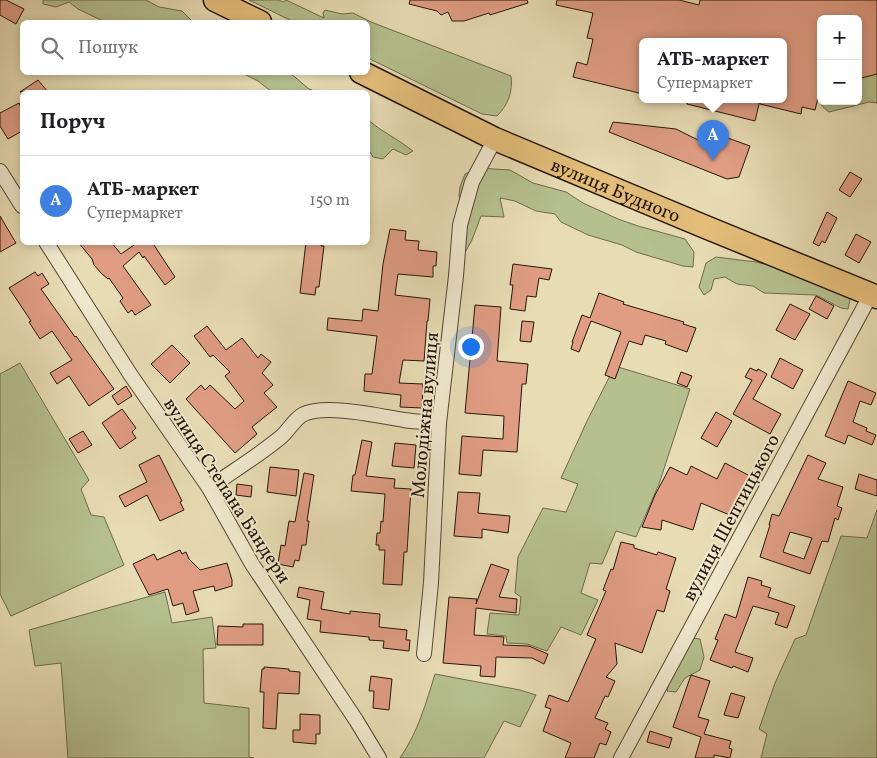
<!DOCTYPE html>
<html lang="uk">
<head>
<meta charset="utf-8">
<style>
	body { margin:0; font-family:Vollkorn,serif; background:#f6f6f6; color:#202124 }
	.controls { position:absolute; right:15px; top:15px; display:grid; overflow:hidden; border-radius:8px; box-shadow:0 2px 8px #0003 }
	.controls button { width:45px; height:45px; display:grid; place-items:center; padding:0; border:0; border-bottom:1px solid #e0e0e0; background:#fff; color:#202124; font:25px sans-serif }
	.you { position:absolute; left:470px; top:346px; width:18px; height:18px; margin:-12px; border:4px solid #fff; border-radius:50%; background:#1a73e8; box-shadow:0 0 0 8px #1a73e833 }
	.badge { display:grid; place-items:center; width:32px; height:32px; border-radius:50%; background:#8f2418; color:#fff; font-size:16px; font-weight:700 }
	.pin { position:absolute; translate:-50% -41px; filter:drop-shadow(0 1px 2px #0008) }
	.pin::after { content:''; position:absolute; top:26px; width:18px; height:15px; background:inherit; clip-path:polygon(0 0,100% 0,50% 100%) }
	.popup { position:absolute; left:639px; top:38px; width:148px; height:65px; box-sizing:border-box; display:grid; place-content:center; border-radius:8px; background:#fff; filter:drop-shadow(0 1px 4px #0005); font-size:16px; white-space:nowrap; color:#757577 }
	.popup b { font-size:19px; color:#202124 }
	.popup::after { content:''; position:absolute; left:50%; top:100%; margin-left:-10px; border:10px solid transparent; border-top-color:#fff }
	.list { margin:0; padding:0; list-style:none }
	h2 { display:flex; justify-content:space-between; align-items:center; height:65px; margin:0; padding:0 20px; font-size:21px }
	h2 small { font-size:16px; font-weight:400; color:#757577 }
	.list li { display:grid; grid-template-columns:32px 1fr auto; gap:15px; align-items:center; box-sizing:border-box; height:90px; padding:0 20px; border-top:1px solid #e0e0e0 }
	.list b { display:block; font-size:19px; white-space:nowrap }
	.list p { margin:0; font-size:16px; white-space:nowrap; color:#757577 }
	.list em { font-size:16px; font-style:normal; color:#757577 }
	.icon { flex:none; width:28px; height:28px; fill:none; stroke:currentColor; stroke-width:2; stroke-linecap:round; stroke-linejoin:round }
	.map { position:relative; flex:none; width:877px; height:758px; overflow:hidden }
	.search { position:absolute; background:#fff; box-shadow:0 2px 8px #0003; left:20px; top:20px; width:350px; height:55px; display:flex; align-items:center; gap:12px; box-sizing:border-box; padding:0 18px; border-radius:8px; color:#757577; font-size:19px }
	.panel { position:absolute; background:#fff; box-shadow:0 2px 8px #0003; left:20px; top:90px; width:350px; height:155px; border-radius:8px }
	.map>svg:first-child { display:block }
</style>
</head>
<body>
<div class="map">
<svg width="877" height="758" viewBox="0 0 877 758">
	<rect width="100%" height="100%" fill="#e8dcb4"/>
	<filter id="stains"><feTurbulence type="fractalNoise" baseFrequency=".004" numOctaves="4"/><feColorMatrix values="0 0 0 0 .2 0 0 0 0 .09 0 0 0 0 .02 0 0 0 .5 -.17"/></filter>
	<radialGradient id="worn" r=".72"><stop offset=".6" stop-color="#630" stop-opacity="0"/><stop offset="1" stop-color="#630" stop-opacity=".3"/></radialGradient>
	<g fill="#b5c08e" stroke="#6d6b4a">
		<polygon points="43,0 146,0 159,7 182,11 192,21 192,22 105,22 78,9 69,2 56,7 43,4"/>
		<path d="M249,0H279L283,2L286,0L324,18L323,13L325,10L342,14L353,13L371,22L511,76C513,92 508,105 497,116L482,114L368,58V22H294Z"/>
		<polygon points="877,69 877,103 869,102 829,112 822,106 822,101 858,101 858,75"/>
		<polygon points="242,73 290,73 309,89 317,92 272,92 258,81"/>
		<path d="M368,120C382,132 398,139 413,151L406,155L393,149L383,159L373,157L368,149Z"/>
		<polygon points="479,168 510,170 533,183 566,192 583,203 618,219 638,226 685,239 694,252 693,267 683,266 636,252 622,245 588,235 561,222 555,214 536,211 515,201 500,198 504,217 481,216 472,240 463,256 464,211 459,196 460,187 465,174"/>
		<polygon points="716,257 756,262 811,275 851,295 848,309 841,308 816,295 764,293 753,286 737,284 725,277 714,279 711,290 704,295 699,287 706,263"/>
		<polygon points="20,363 89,480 81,489 91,515 104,517 124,565 11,616 0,594 0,374"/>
		<polygon points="615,366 690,389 659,484 636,537 616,531 602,564 590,563 581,593 598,600 581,635 561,627 547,651 527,644 507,643 506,636 487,634 490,613 519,615 521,597 515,593 518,557 543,508 566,512 578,484 561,478 587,421"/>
		<polygon points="877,510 877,758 761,758 767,734 759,729 775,683 795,639 806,635 841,536 867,538"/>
		<polygon points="165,592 172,623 212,617 216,648 203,649 204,703 249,708 249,757 254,758 68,758 61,663 35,666 29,630"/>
		<polygon points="693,638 700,639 704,657 700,670 685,678 676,692 667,691 670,677"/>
		<path d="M435,674L520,690L536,695L520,727L504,721L484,758H400C418,732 426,703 435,674Z"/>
	</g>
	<g fill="#e09d84" stroke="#251607" fill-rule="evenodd">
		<polygon points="0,0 6,0 24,9 16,24 0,15"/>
		<polygon points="410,0 527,0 528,3 490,15 489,13 464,21 452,21 448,12 441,15 437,11 409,4"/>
		<polygon points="557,0 679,0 699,5 700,0 877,0 877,74 858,79 858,19 821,19 821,86 815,110 802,107 801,114 760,104 761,100 783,100 783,42 643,42 643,94 573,77 577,62 587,65 593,39 587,38 593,13 556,5"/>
		<polygon points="38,80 48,92 20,92"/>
		<polygon points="688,100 760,100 755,121 687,104"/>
		<polygon points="19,103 22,109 22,131 8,139 0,126 0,113"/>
		<polygon points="613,122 676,129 700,141 703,129 750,146 739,177 727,179 609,132"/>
		<polygon points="850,172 862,179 850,197 839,190"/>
		<polygon points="827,212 837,218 825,243 822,241 819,246 813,243"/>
		<polygon points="0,216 16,243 0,252"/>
		<polygon points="390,229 406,231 405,240 419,241 418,250 437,252 436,266 433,266 433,277 398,274 395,295 430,299 428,321 427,321 424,361 403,360 399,383 423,384 422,408 400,407 401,395 364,391 365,374 372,374 377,336 327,330 328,318 362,321 363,309 378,311 383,264"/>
		<polygon points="856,234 871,242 859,263 845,255"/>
		<polygon points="78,242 111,242 121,254 134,245 132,242 152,242 175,277 165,285 144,256 143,258 139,252 123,266 151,305 135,315 132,310 128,313 120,301 123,298 109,278 108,279 102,274 94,265 92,259"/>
		<polygon points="306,242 322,242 321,246 324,246 319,287 316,287 315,295 300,293"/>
		<polygon points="513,264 552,269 549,280 539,278 536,297 527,296 525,311 510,309 513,285 510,285"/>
		<polygon points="35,272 38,276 42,273 49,284 41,289 75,337 76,336 114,389 89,406 69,376 57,384 50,373 72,360 52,331 40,339 29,322 31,321 9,288"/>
		<polygon points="599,293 624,302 623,304 684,322 683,324 696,328 687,352 665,344 666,341 645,335 642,345 629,341 615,379 605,375 621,332 591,321 579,352 571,349 573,342 572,342 582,315 590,318"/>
		<polygon points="816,296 834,306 827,319 809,309"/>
		<polygon points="790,304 810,314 795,340 776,330"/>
		<polygon points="475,305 501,307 497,361 528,364 526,384 522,384 517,452 483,450 481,476 459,474 462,436 503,439 504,416 465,413"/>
		<polygon points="522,321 534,322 531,342 520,341"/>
		<polygon points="207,326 226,350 242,338 258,358 261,354 271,362 262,373 273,385 264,393 277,407 252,427 257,434 235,453 186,399 201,385 205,390 210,385 235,409 244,401 225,376 230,372 213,355 210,357 194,336"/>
		<polygon points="172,345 190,363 170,383 151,364"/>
		<polygon points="780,358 803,370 793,389 771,377"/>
		<polygon points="750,368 757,371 758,369 767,374 753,399 781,414 770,434 733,414 752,380 745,377"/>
		<polygon points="681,372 692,376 687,387 677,383"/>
		<polygon points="848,381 876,393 871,405 860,401 853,422 867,428 866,431 876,435 872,445 848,435 845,444 825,436"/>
		<polygon points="126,386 132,396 118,405 112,396"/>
		<polygon points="122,409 136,428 132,432 136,438 120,449 102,423"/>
		<polygon points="716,412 732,421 717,447 701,438"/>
		<polygon points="83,431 92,445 78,453 69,439"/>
		<polygon points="362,440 372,442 366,476 395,479 394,488 411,489 407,552 404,552 402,585 383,584 385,550 379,550 379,545 376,545 377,533 380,533 381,521 383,522 385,494 351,491 353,475 355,475"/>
		<polygon points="395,443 416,445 414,468 392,466"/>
		<polygon points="159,455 182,501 180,502 184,510 160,521 147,495 125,507 119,496 147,482 139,465"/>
		<path d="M808,455L826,463L818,479L843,487L837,506L842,508L838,520L835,518L828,542L822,541L810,574L760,557L770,525H769L772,514L779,516ZM790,532L812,538L804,559L783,552Z"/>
		<polygon points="725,463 750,476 736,504 738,505 732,516 701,503 693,530 662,520 661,530 642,527 655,495 670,467 687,475 691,466 717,479"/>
		<polygon points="270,467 299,470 296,496 267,492"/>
		<polygon points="304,473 314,475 307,521 309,521 306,545 302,545 299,561 295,560 293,567 278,564 281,545 285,546 289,521 295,522"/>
		<polygon points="859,474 877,480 877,496 855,489"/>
		<polygon points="237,484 252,486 251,497 236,495"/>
		<polygon points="458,492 480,493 478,513 510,516 508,533 482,529 482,538 454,536"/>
		<polygon points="621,542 634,545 634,548 657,555 658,552 676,558 666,589 670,591 664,612 657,610 642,653 615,643 617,664 606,677 615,681 608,697 605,696 595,718 608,723 605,729 611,732 606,745 600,743 594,758 565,758 571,743 543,731 551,709 545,707 549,695 568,702 596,639 587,635 606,591 603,590 611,569 613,570"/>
		<polygon points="180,550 182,554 186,552 189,559 200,570 227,563 232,580 232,586 215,591 214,586 193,591 199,611 186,615 183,603 173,606 168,589 149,595 133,564 154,554 157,560"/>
		<polygon points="491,564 509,570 499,597 517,599 516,613 476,608 474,635 504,637 503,645 529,646 548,654 544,664 532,658 496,657 495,677 480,676 481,666 443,663 449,597 477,599 476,604"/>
		<polygon points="748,577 762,581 761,585 771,588 768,597 795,606 787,628 775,624 779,613 753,606 735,652 753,658 748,672 733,666 732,668 710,660 718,640 715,639 725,614 736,618"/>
		<polygon points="299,587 324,592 321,609 350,614 350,611 380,614 379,627 407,630 406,640 410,640 409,651 383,648 384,641 369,640 369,637 320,632 321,621 307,619 310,600 297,597"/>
		<polygon points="243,624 263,624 263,645 217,645 218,626 243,627"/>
		<polygon points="264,667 289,669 289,671 300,672 299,694 278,693 276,729 263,728 264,692 260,692 262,669 264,669"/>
		<polygon points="691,675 710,681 698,717 709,720 704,734 731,741 729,748 732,749 730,758 714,755 714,758 695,758 701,737 673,727"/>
		<polygon points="371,676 392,679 389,710 373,708 374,691 369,691"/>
		<polygon points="731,693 745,697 738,718 724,715"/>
		<polygon points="300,714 320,715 320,734 316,734 316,744 293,742 293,730 300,730"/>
		<polygon points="650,731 672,738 669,748 647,742"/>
	</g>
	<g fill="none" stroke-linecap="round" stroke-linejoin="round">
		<defs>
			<g id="minor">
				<polyline points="0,171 22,206"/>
				<polyline points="46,242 130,374 209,488 252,564 356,720 379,758"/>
				<path d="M209,488C233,471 258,456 281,437C288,431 294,420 302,415C324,403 380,416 404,420C416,422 427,422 439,423"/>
				<polyline points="424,654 431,583 439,423 456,276 460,225 472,182 495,139"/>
				<polyline points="621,758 871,294"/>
			</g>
			<g id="trunk">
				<polyline points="215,0 260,22"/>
				<path id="s1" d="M361,72L495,139L703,226L877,297"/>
			</g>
		</defs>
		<use href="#minor" stroke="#564832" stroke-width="16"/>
		<use href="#trunk" stroke="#251607" stroke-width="25"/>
		<use href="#minor" stroke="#f0e8ce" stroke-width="14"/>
		<use href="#trunk" stroke="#e4be7a" stroke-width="22"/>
	</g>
	<g text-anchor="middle" stroke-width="4" stroke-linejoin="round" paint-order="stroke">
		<g font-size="19" fill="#251607" stroke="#f0e8ce">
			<text dy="7" stroke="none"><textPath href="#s1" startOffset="281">вулиця Будного</textPath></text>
			<text transform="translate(424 415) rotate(-85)" y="7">Молодіжна вулиця</text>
			<text transform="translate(228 490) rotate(57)" y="7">вулиця Степана Бандери</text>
			<text transform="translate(730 517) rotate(-62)" y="7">вулиця Шептицького</text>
		</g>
	</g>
	<rect width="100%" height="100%" filter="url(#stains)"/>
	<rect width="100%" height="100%" fill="url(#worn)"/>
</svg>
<div class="controls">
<button>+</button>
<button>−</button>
</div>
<div class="you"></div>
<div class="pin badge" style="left:713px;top:161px;background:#3f7fe0">A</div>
<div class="popup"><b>АТБ-маркет</b>Супермаркет</div>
<div class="search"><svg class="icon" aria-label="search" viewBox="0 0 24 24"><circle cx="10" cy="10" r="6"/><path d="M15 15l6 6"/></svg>Пошук</div>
<section class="panel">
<h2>Поруч<small></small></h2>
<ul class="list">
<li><span class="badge" style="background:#3f7fe0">A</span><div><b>АТБ-маркет</b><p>Супермаркет</p></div><em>150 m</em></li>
</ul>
</section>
</div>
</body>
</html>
